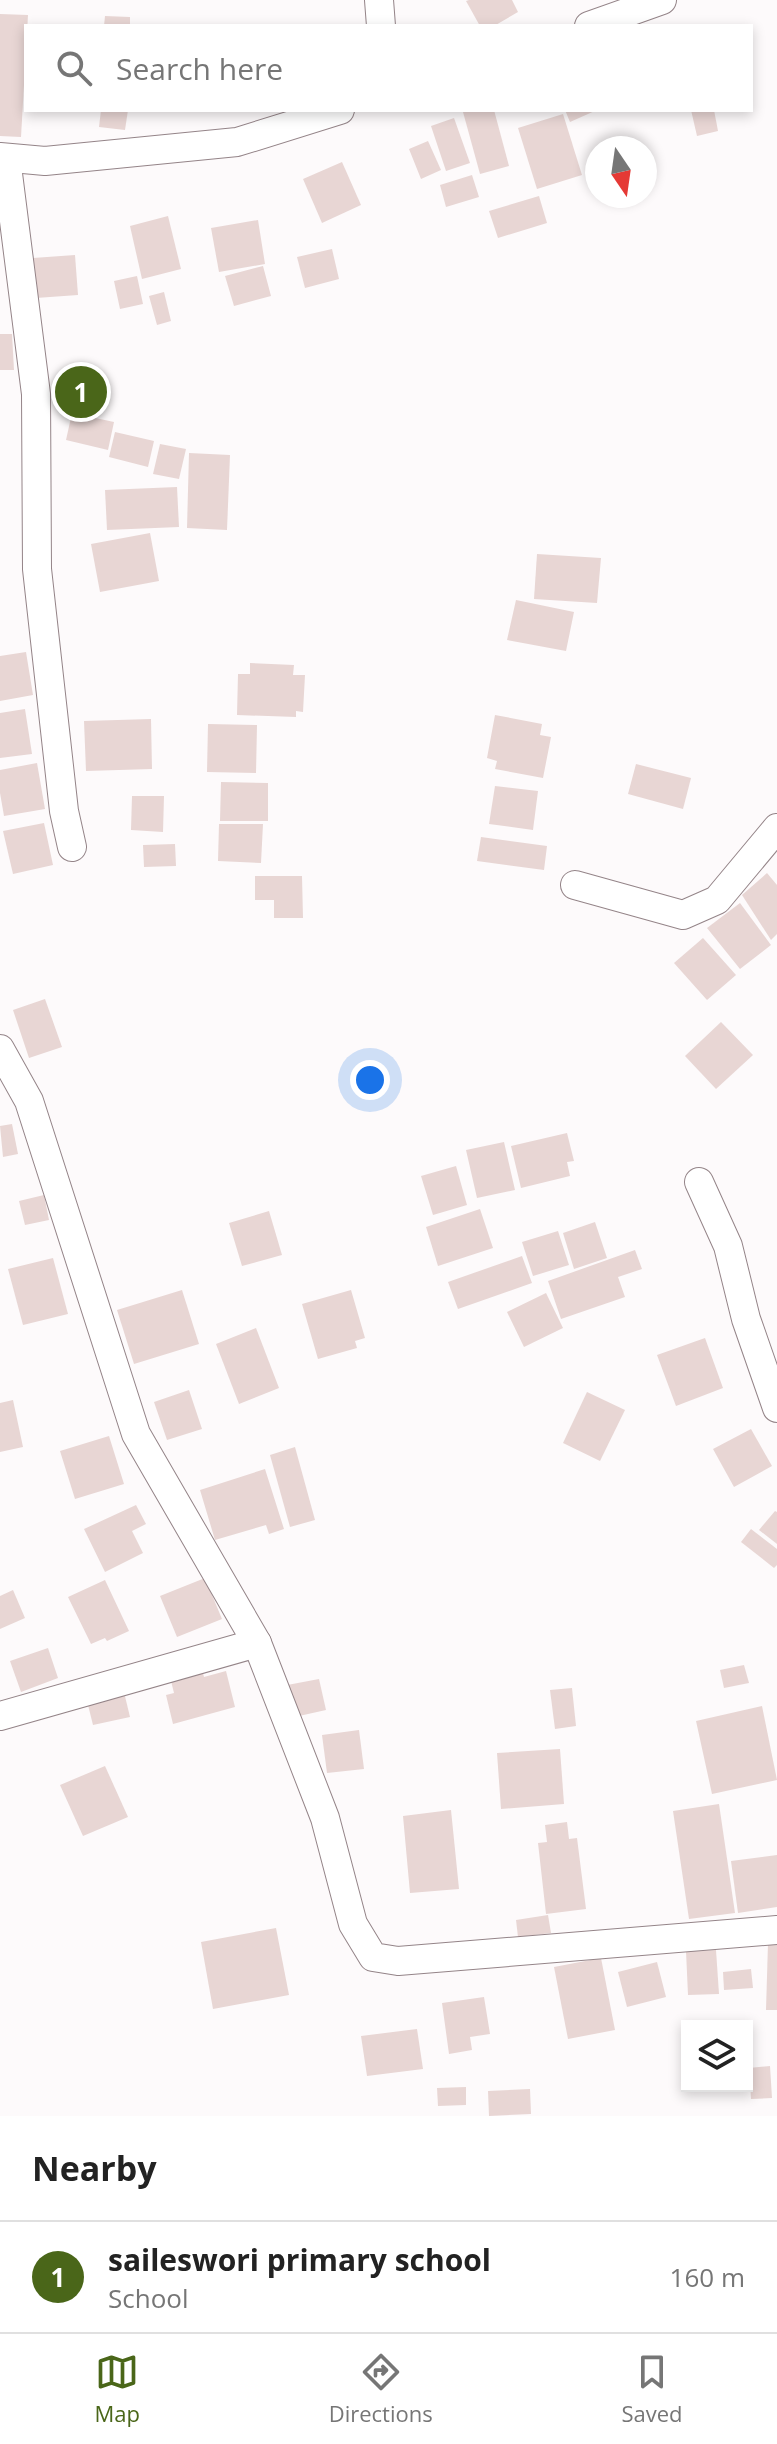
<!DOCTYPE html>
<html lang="en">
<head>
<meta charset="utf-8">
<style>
	body { margin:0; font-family:"Open Sans",sans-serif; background:#f6f6f6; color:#222 }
	.controls { position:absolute; right:24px; bottom:24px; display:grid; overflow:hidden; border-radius:0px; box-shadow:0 4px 12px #0003 }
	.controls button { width:72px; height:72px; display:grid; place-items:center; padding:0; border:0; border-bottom:2px solid #e0e0e0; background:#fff; color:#222; font:40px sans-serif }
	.compass { position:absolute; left:585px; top:136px; width:72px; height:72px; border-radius:50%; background:#fff; box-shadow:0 4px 12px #0003; rotate:167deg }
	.you { position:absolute; left:370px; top:1080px; width:28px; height:28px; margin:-20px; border:6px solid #fff; border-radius:50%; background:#1a73e8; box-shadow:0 0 0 12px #1a73e833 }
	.badge { display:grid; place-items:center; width:52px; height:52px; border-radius:50%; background:#4a6619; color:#fff; font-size:26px; font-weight:700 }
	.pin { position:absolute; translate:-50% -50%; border:4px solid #fff; box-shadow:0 2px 8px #0006 }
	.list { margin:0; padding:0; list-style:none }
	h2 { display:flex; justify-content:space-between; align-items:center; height:104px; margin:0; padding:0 32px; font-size:34px }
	h2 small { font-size:26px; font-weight:400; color:#767676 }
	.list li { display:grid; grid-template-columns:52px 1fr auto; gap:24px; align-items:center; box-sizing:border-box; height:112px; padding:0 32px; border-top:2px solid #e0e0e0 }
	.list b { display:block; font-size:30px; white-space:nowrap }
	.list p { margin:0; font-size:26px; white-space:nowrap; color:#767676 }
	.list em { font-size:26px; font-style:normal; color:#767676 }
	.icon { flex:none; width:44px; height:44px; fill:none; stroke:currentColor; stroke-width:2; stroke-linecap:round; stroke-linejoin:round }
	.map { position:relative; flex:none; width:777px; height:2116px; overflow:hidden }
	.search { position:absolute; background:#fff; box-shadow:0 4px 12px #0003; left:24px; right:24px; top:24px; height:88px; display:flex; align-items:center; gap:20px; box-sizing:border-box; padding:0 28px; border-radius:0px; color:#767676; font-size:30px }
	.sheet { height:216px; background:#fff }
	nav { display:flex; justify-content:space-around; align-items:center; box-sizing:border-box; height:112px; border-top:2px solid #e0e0e0; background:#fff; font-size:22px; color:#767676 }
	nav a { display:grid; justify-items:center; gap:4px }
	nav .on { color:#4a6619 }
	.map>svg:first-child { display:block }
</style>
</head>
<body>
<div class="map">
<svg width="777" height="2116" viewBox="0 0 777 2116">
	<rect width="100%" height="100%" fill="#fdfafb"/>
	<g fill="#e8d6d4">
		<polygon points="469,0 512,0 518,12 494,26 480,26 466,1"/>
		<polygon points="0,14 28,15 21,137 0,136"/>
		<polygon points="105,16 130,17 130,26 104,26"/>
		<polygon points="101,110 128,110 125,130 99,127"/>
		<polygon points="472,110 494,110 509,166 480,174 463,112"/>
		<polygon points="565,110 597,110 570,122"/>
		<polygon points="691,110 714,110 718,131 697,136"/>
		<polygon points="563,114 582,175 537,189 518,128"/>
		<polygon points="454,118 470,163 446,171 431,126"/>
		<polygon points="428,141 441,170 421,179 409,149"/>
		<polygon points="342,162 361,205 322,223 303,179"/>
		<polygon points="472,175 479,197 446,207 440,185"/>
		<polygon points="539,196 547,223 498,238 489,211"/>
		<polygon points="168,216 181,269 142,279 130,226"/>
		<polygon points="258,220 265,264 219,272 211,228"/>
		<polygon points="332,249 339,279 305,288 297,257"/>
		<polygon points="75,255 78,295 36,298 33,258"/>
		<polygon points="263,266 271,296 234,306 225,276"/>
		<polygon points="137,276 143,304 120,309 114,281"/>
		<polygon points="164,292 171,321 157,325 149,296"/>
		<polygon points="0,334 12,334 14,370 0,370"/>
		<polygon points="72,413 114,422 108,450 66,440"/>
		<polygon points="115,432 154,441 148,467 109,457"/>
		<polygon points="160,444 186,449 179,479 153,474"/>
		<polygon points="189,453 230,455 227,530 187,528"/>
		<polygon points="177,487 179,527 107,530 105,490"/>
		<polygon points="150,533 159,581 100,592 91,544"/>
		<polygon points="537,554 601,558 597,603 534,599"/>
		<polygon points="516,600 574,612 566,651 507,640"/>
		<polygon points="26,652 33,695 0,701 0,656"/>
		<polygon points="250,663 294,665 293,675 305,675 303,712 296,711 296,717 237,715 238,674 250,674"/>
		<polygon points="25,709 32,754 0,758 0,713"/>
		<polygon points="495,715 542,724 540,735 551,737 543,778 495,769 497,761 487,758"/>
		<polygon points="151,719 152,769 86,771 84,721"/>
		<polygon points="208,724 257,725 256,773 207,772"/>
		<polygon points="37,763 45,809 4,816 0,793 0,770"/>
		<polygon points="636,764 691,778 683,809 628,794"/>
		<polygon points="221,782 268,783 268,821 220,821"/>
		<polygon points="495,786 538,791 533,830 489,824"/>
		<polygon points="132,796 164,796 163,832 131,830"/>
		<polygon points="44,823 53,865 13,874 3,831"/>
		<polygon points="219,824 263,824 261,863 218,861"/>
		<polygon points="481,837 547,846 544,870 477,861"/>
		<polygon points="175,844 176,866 144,867 143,845"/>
		<polygon points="767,873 777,885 777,934 771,940 742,895"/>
		<polygon points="255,876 302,876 303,918 274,918 274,900 255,900"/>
		<polygon points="740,903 771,945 740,969 707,928"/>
		<polygon points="703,938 736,975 707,1000 674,963"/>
		<polygon points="45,999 62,1047 29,1058 13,1010"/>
		<polygon points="721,1022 753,1055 716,1089 685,1056"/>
		<polygon points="12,1124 18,1154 3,1157 0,1126"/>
		<polygon points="567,1133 574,1161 567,1162 570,1176 521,1188 511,1146"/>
		<polygon points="504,1142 515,1190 477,1198 466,1150"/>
		<polygon points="456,1166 467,1205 433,1215 421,1176"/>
		<polygon points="44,1195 49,1220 25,1225 19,1201"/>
		<polygon points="480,1209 493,1248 438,1266 426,1227"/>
		<polygon points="269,1211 282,1255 242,1266 229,1223"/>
		<polygon points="595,1222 607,1258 574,1269 563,1233"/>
		<polygon points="558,1231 569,1265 533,1276 522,1242"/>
		<polygon points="635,1250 642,1269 618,1277 625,1297 561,1319 548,1281"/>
		<polygon points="522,1256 532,1283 458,1309 448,1282"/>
		<polygon points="53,1258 68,1314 23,1325 8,1269"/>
		<polygon points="182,1290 199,1344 134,1364 117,1310"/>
		<polygon points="351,1290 365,1338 355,1341 357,1348 318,1359 302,1304"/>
		<polygon points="546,1293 563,1328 524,1347 507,1312"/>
		<polygon points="256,1328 279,1388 239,1404 216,1344"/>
		<polygon points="705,1338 723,1388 676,1406 657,1355"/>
		<polygon points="189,1390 202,1429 167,1440 154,1402"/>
		<polygon points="587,1392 625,1410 600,1461 563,1443"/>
		<polygon points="13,1400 23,1447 0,1452 0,1403"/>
		<polygon points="751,1429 772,1466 734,1487 713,1449"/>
		<polygon points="109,1436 124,1484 75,1499 60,1451"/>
		<polygon points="295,1447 315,1520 290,1527 270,1455"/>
		<polygon points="265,1469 284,1529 269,1534 266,1525 215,1540 200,1490"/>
		<polygon points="136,1505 146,1524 132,1531 143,1553 105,1572 84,1529"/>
		<polygon points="775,1511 777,1512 777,1544 759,1530"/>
		<polygon points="751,1529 777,1549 777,1565 774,1568 741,1542"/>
		<polygon points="205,1578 222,1619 177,1637 160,1596"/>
		<polygon points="105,1580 129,1631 107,1641 105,1638 91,1644 68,1597"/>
		<polygon points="13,1590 25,1618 0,1629 0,1596"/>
		<polygon points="48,1648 58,1678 21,1692 10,1661"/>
		<polygon points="201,1665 204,1677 226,1671 235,1707 173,1724 166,1695 174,1693 169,1673"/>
		<polygon points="744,1665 749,1683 724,1688 720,1670"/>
		<polygon points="319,1679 326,1710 290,1718 282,1686"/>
		<polygon points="123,1688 130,1717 93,1725 86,1697"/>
		<polygon points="572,1688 576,1726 555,1729 550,1690"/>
		<polygon points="762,1706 777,1780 712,1794 696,1721"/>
		<polygon points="359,1730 364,1769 327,1773 322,1735"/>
		<polygon points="560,1749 564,1804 501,1809 497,1753"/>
		<polygon points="105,1766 128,1817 83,1836 60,1785"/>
		<polygon points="719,1804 735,1913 689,1919 673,1811"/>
		<polygon points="451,1810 459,1889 410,1893 403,1816"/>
		<polygon points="567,1822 569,1839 577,1838 586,1909 546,1914 538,1843 547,1842 545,1825"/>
		<polygon points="777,1855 777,1907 738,1913 731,1861"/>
		<polygon points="548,1915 551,1933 518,1937 516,1920"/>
		<polygon points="276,1928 289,1995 213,2009 201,1942"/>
		<polygon points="768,1943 777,1943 777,2010 766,2010"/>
		<polygon points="716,1950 719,1994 688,1995 686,1951"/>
		<polygon points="601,1958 615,2030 568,2039 554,1967"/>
		<polygon points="657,1962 666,1997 627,2007 618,1972"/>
		<polygon points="751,1969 753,1988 724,1990 723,1972"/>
		<polygon points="484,1997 490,2034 470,2037 472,2050 449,2054 442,2003"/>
		<polygon points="417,2029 423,2069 367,2076 361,2036"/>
		<polygon points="770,2066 772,2098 751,2099 749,2068"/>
		<polygon points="466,2087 466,2105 438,2106 437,2088"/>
		<polygon points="530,2089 531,2114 489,2116 488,2091"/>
	</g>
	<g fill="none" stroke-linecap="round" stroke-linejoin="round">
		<defs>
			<g id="street">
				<polyline points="379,0 381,26"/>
				<polyline points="589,26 662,0"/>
				<polyline points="0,157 45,161 237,142 340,110"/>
				<polyline points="6,158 36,394 37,569 64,811 72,847"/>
				<polyline points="575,885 683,915 717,900 777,828"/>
				<polyline points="0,1049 29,1101 136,1434 257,1643 325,1818 353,1924 373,1957 398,1961 777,1930"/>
				<polyline points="699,1182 728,1246 746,1319 777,1408"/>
				<polyline points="0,1716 257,1643"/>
			</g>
		</defs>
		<use href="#street" stroke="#948488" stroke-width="30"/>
		<use href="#street" stroke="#fff" stroke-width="28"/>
	</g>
</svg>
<div class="controls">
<button><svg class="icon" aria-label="layers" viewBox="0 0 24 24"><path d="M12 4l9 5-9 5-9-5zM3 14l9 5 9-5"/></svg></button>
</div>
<svg class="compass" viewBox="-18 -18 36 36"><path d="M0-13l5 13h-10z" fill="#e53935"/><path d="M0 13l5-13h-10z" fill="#767676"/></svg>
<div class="you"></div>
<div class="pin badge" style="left:81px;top:392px">1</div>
<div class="search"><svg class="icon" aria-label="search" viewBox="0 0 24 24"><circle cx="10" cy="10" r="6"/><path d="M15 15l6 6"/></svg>Search here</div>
</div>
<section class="sheet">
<h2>Nearby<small></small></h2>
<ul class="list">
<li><span class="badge">1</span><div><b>saileswori primary school</b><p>School</p></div><em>160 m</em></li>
</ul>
</section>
<nav>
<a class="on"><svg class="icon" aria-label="map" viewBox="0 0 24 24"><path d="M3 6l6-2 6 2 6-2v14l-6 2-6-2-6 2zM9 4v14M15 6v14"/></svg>Map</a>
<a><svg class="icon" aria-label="directions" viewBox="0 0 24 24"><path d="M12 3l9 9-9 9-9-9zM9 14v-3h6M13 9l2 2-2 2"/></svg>Directions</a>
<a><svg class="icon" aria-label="saved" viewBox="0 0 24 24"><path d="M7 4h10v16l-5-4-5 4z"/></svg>Saved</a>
</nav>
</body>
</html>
